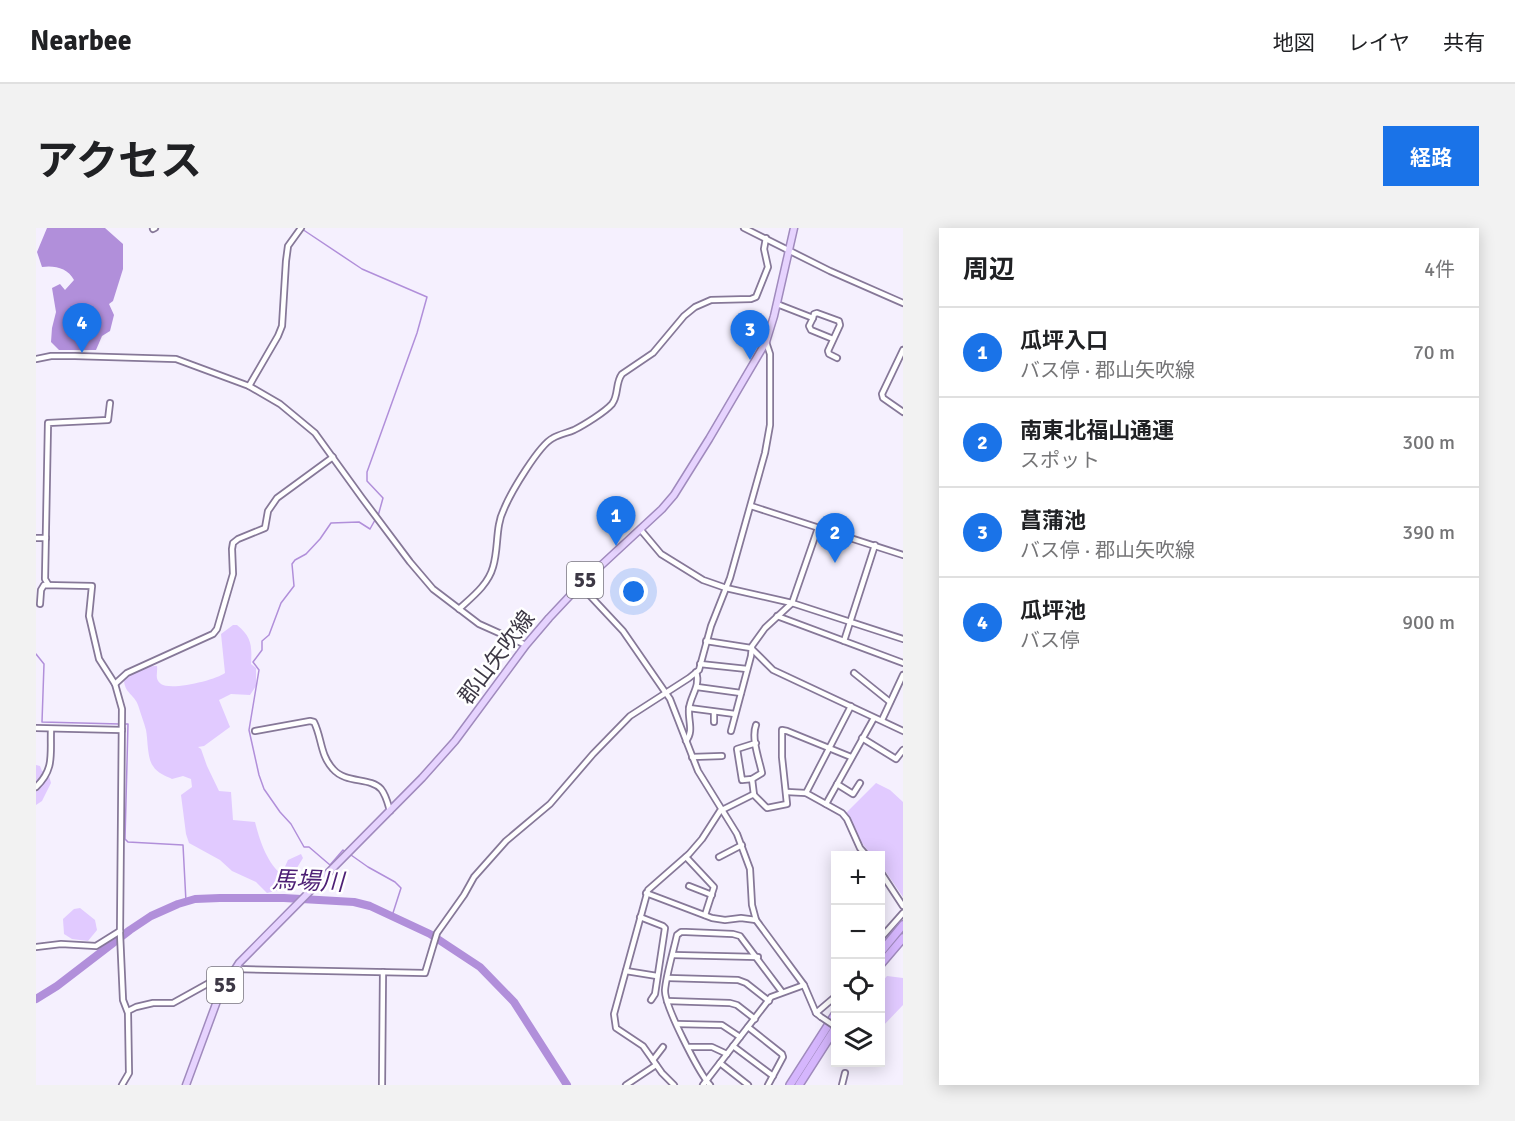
<!DOCTYPE html>
<html lang="ja">
<head>
<meta charset="utf-8">
<style>
	body { margin:0; font-family:Signika,"Noto Sans JP",sans-serif; background:#f2f2f2; color:#202124 }
	.controls { position:absolute; right:18px; bottom:18px; display:grid; overflow:hidden; border-radius:0px; box-shadow:0 3px 15px #0003 }
	.controls button { width:54px; height:54px; display:grid; place-items:center; padding:0; border:0; border-bottom:2px solid #e0e0e0; background:#fff; color:#202124; font:30px sans-serif }
	.you { position:absolute; left:598px; top:364px; width:21px; height:21px; margin:-15px; border:4px solid #fff; border-radius:50%; background:#1a73e8; box-shadow:0 0 0 9px #1a73e833 }
	.badge { display:grid; place-items:center; width:39px; height:39px; border-radius:50%; background:#1a73e8; color:#fff; font-size:20px; font-weight:700 }
	.pin { position:absolute; translate:-50% -50px; filter:drop-shadow(0 2px 3px #0008) }
	.pin::after { content:''; position:absolute; top:32px; width:21px; height:18px; background:inherit; clip-path:polygon(0 0,100% 0,50% 100%) }
	.list { margin:0; padding:0; list-style:none }
	h2 { display:flex; justify-content:space-between; align-items:center; height:78px; margin:0; padding:0 24px; font-size:26px }
	h2 small { font-size:20px; font-weight:400; color:#757577 }
	.list li { display:grid; grid-template-columns:39px 1fr auto; gap:18px; align-items:center; box-sizing:border-box; height:90px; padding:0 24px; border-top:2px solid #e0e0e0 }
	.list b { display:block; font-size:22px; white-space:nowrap }
	.list p { margin:0; font-size:20px; white-space:nowrap; color:#757577 }
	.list em { font-size:20px; font-style:normal; color:#757577 }
	.icon { flex:none; width:33px; height:33px; fill:none; stroke:currentColor; stroke-width:2; stroke-linecap:round; stroke-linejoin:round }
	.map { position:relative; flex:none; width:867px; height:857px; overflow:hidden; border-radius:0px }
	header { display:flex; align-items:center; gap:36px; box-sizing:border-box; height:84px; padding:0 30px; background:#fff; border-bottom:2px solid #e0e0e0 }
	header strong { font-size:28px }
	nav { display:flex; gap:33px; margin-inline-start:auto; font-size:21px }
	.intro { display:flex; align-items:center; justify-content:space-between; box-sizing:border-box; height:144px; padding:0 36px }
	h1 { margin:0; font-size:42px }
	.button { padding:15px 27px; border-radius:0px; background:#1a73e8; color:#fff; font-size:21px; font-weight:700 }
	main { display:flex; gap:36px; padding:0 36px }
	aside { flex:1; background:#fff; border-radius:0px; box-shadow:0 3px 15px #0003 }
	.map>svg:first-child { display:block }
</style>
</head>
<body>
<header>
<strong>Nearbee</strong>
<nav><a>地図</a><a>レイヤ</a><a>共有</a></nav>
</header>
<div class="intro"><h1>アクセス</h1><a class="button">経路</a></div>
<main>
<div class="map">
<svg width="867" height="857" viewBox="0 0 867 857">
	<rect width="100%" height="100%" fill="#f5f0fe"/>
	<g fill="#e1caff">
		<path d="M197,397H201C216,409 216,418 215,436L220,440V458L214,467L195,466L183,472L194,499L168,518L162,519L165,521L171,538L183,563L195,564L197,592L219,594C223,610 230,633 244,645L247,643L252,632L265,626L267,630L248,661L231,665L220,654L196,643L184,632L153,615L150,606L145,567L156,559L155,551L147,548L136,551C130,548 121,545 117,538C111,530 112,512 110,502C108,494 105,487 103,480C100,467 89,466 88,453C95,445 111,437 121,438C122,445 118,451 125,456C135,463 180,452 189,445L185,406Z"/>
		<polygon points="0,537 4,538 6,543 12,544 15,555 6,573 0,577"/>
		<polygon points="840,555 854,562 867,574 867,669 845,637 844,628 835,627 820,607 809,586"/>
		<polygon points="44,680 59,692 61,702 52,713 36,711 28,706 27,691 38,681"/>
		<polygon points="851,748 867,750 867,777 845,800 845,755"/>
	</g>
	<path fill="#b18fda" d="M11,0H69L87,16V41L77,73L73,76L78,87L74,103L66,108L60,122H23L15,114L16,100L20,84L16,60L24,56L29,62L38,52C32,40 18,37 6,39L1,24Z"/>
	<g fill="none" stroke-linecap="round" stroke-linejoin="round">
		<g stroke="#b18fda" stroke-width="1.5">
			<polyline points="266,1 326,41 391,69 381,105 331,244 331,253 347,270 342,288"/>
			<polyline points="0,426 8,436 6,494 84,496"/>
			<polyline points="89,496 92,496 89,611 92,614 147,617 150,674"/>
			<polyline points="310,624 307,622 294,637 273,619 268,619 255,596 244,584 228,561 223,547 213,502 223,442 217,434 226,422 226,413 233,407 245,375 258,358 256,336 259,332 270,326 284,311 295,295 323,294 334,301 339,292"/>
			<polyline points="315,627 332,639 359,654 365,660 356,688"/>
		</g>
		<polyline stroke="#b18fda" stroke-width="8" points="0,771 21,758 94,702 115,688 142,676 159,671 184,670 248,670 318,674 334,678 394,706 444,739 478,774 531,857"/>
		<defs>
			<g id="minor">
				<polyline points="708,0 794,43 867,75"/>
				<polyline points="117,1 119,0"/>
				<polyline points="741,76 777,90 773,98 775,102 797,111"/>
				<polyline points="777,90 778,86 781,85 803,93 804,97 792,123 793,126 801,130"/>
				<polyline points="867,122 846,166 847,170 867,184"/>
				<polyline points="0,131 15,128 39,128 140,131 213,158 244,176 279,205 326,270 374,334 397,361 443,396 490,417"/>
				<polyline points="213,158 242,108 246,98 250,33 252,18 265,0"/>
				<polyline points="715,278 867,327"/>
				<polyline points="604,301 625,326 667,352 690,360 756,375 867,411"/>
				<polyline points="0,310 10,310"/>
				<polyline points="12,356 9,351 12,195 72,192 74,175"/>
				<polyline points="544,357 587,403 634,471 662,543 701,606 714,641 716,677 720,692 768,757 780,785 785,789"/>
				<polyline points="4,376 5,362 8,357 56,358 53,388 63,431 79,456 86,481 84,705 87,772 92,785 93,845 86,857"/>
				<path d="M423,381C436,369 452,357 457,339C463,319 459,299 468,281C475,264 503,217 517,210C524,206 531,205 538,202C548,197 569,184 576,176C583,167 579,155 586,146L617,125L648,88L659,79L675,72L715,71L720,69L732,39L728,21L730,10"/>
				<polyline points="741,388 867,435"/>
				<polyline points="670,413 715,420 737,442 867,503"/>
				<polyline points="808,413 839,317"/>
				<polyline points="664,436 711,441"/>
				<polyline points="818,445 854,474"/>
				<polyline points="79,456 91,445 177,406 181,401 197,346 196,321 197,315 202,311 229,300 232,283 241,270 297,229"/>
				<polyline points="661,459 705,465"/>
				<polyline points="653,480 699,486"/>
				<polyline points="846,492 867,447"/>
				<polyline points="678,494 678,484"/>
				<path d="M720,497C715,510 723,531 726,545L716,551L706,552L701,521L720,515"/>
				<polyline points="0,500 86,502"/>
				<path d="M219,503L274,493L278,494C286,510 284,527 297,541C310,556 334,549 345,561C350,567 352,576 354,583"/>
				<polyline points="695,503 715,428 716,418 729,400 756,375 782,300"/>
				<polyline points="826,510 860,531 867,522"/>
				<path d="M650,513C658,503 652,493 653,481C654,468 665,458 660,444"/>
				<polyline points="656,529 686,528"/>
				<polyline points="716,551 718,567"/>
				<polyline points="801,556 817,566 824,555"/>
				<path d="M0,559C19,541 14,526 15,501"/>
				<polyline points="751,564 770,565 806,585 811,591 824,620 831,628"/>
				<polyline points="770,565 815,478"/>
				<polyline points="790,576 838,490"/>
				<polyline points="650,629 678,659 669,687"/>
				<polyline points="683,629 706,617"/>
				<polyline points="844,643 867,678"/>
				<polyline points="653,658 676,667"/>
				<polyline points="610,665 676,690 689,692 705,690 720,692"/>
				<polyline points="604,689 627,698 629,700 619,766 615,772"/>
				<polyline points="844,711 867,685"/>
				<polyline points="0,719 25,716 60,718 84,703"/>
				<polyline points="637,727 722,729"/>
				<polyline points="199,741 389,745 401,705 428,667 438,649 470,613 514,576 557,526 594,488 653,450 663,442 675,398 694,350 729,225 734,197 734,126 730,114"/>
				<polyline points="590,743 621,748"/>
				<polyline points="632,750 702,752 710,755 733,773"/>
				<polyline points="631,773 694,775 701,777 719,791"/>
				<polyline points="92,783 100,779 117,775 137,775 182,750 195,747"/>
				<polyline points="780,785 800,768"/>
				<polyline points="641,796 686,797 704,809"/>
				<polyline points="712,799 746,826 747,829 732,857"/>
				<polyline points="697,818 737,848"/>
				<polyline points="653,819 676,819 691,826"/>
				<polyline points="617,832 627,819"/>
				<polyline points="684,835 712,857"/>
				<polyline points="346,857 347,744"/>
				<polyline points="590,857 620,837"/>
				<polyline points="638,857 626,845 607,818 580,800 578,786 612,662 653,626 666,611 684,583 716,567 718,567 731,580 751,576 746,529 746,502 751,503 815,529"/>
				<polyline points="667,857 735,769 768,757"/>
				<path d="M674,857C663,845 628,777 629,762C630,748 638,721 641,707L645,704H650L697,706L704,708L746,764"/>
				<polyline points="806,857 809,845"/>
			</g>
			<polyline id="major" points="150,857 184,765 203,735 386,550 419,513 490,417 513,390 544,357 626,281 638,267 673,211 730,114 738,88 758,0"/>
			<g id="highway">
				<polyline points="844,725 867,697"/>
				<polyline points="844,737 867,710"/>
				<polyline points="754,857 800,785"/>
				<polyline points="763,857 800,799"/>
			</g>
		</defs>
		<use href="#minor" stroke="#867898" stroke-width="8"/>
		<use href="#major" stroke="#a08abd" stroke-width="9"/>
		<use href="#highway" stroke="#a08abd" stroke-width="10"/>
		<use href="#minor" stroke="#fff" stroke-width="4.5"/>
		<use href="#major" stroke="#e6d3fe" stroke-width="6"/>
		<use href="#highway" stroke="#d5b6fd" stroke-width="7"/>
		<defs>
			<polyline id="minor-bridge" points="785,789 800,799"/>
		</defs>
		<use href="#minor-bridge" stroke="#867898" stroke-width="8" stroke-linecap="butt"/>
		<use href="#minor-bridge" stroke="#fff" stroke-width="4.5"/>
	</g>
	<g text-anchor="middle" stroke-width="5" stroke-linejoin="round" paint-order="stroke">
		<g fill="#fff" stroke="#77747d" stroke-width="1.5">
			<rect x="531" y="334" width="36" height="36" rx="4.5"/>
			<rect x="171" y="739" width="36" height="36" rx="4.5"/>
		</g>
		<g font-size="21" font-weight="bold" fill="#3d3845">
			<text x="549" y="359">55</text>
			<text x="189" y="764">55</text>
		</g>
		<g font-size="22" fill="#3d3845" stroke="#fff">
			<text transform="translate(460 429) rotate(-53)" y="8">郡山矢吹線</text>
		</g>
		<g font-size="24" font-style="italic" fill="#4d1f75" stroke="#fff">
			<text transform="translate(272 653) rotate(2)" y="8">馬場川</text>
		</g>
	</g>
</svg>
<div class="controls">
<button>+</button>
<button>−</button>
<button><svg class="icon" aria-label="locate" viewBox="0 0 24 24"><circle cx="12" cy="12" r="6"/><path d="M12 2v4M12 18v4M2 12h4M18 12h4"/></svg></button>
<button><svg class="icon" aria-label="layers" viewBox="0 0 24 24"><path d="M12 4l9 5-9 5-9-5zM3 14l9 5 9-5"/></svg></button>
</div>
<div class="you"></div>
<div class="pin badge" style="left:580px;top:318px">1</div>
<div class="pin badge" style="left:799px;top:335px">2</div>
<div class="pin badge" style="left:714px;top:132px">3</div>
<div class="pin badge" style="left:46px;top:125px">4</div>
</div>
<aside>
<h2>周辺<small>4件</small></h2>
<ul class="list">
<li><span class="badge">1</span><div><b>瓜坪入口</b><p>バス停 · 郡山矢吹線</p></div><em>70 m</em></li>
<li><span class="badge">2</span><div><b>南東北福山通運</b><p>スポット</p></div><em>300 m</em></li>
<li><span class="badge">3</span><div><b>菖蒲池</b><p>バス停 · 郡山矢吹線</p></div><em>390 m</em></li>
<li><span class="badge">4</span><div><b>瓜坪池</b><p>バス停</p></div><em>900 m</em></li>
</ul>
</aside>
</main>
</body>
</html>
